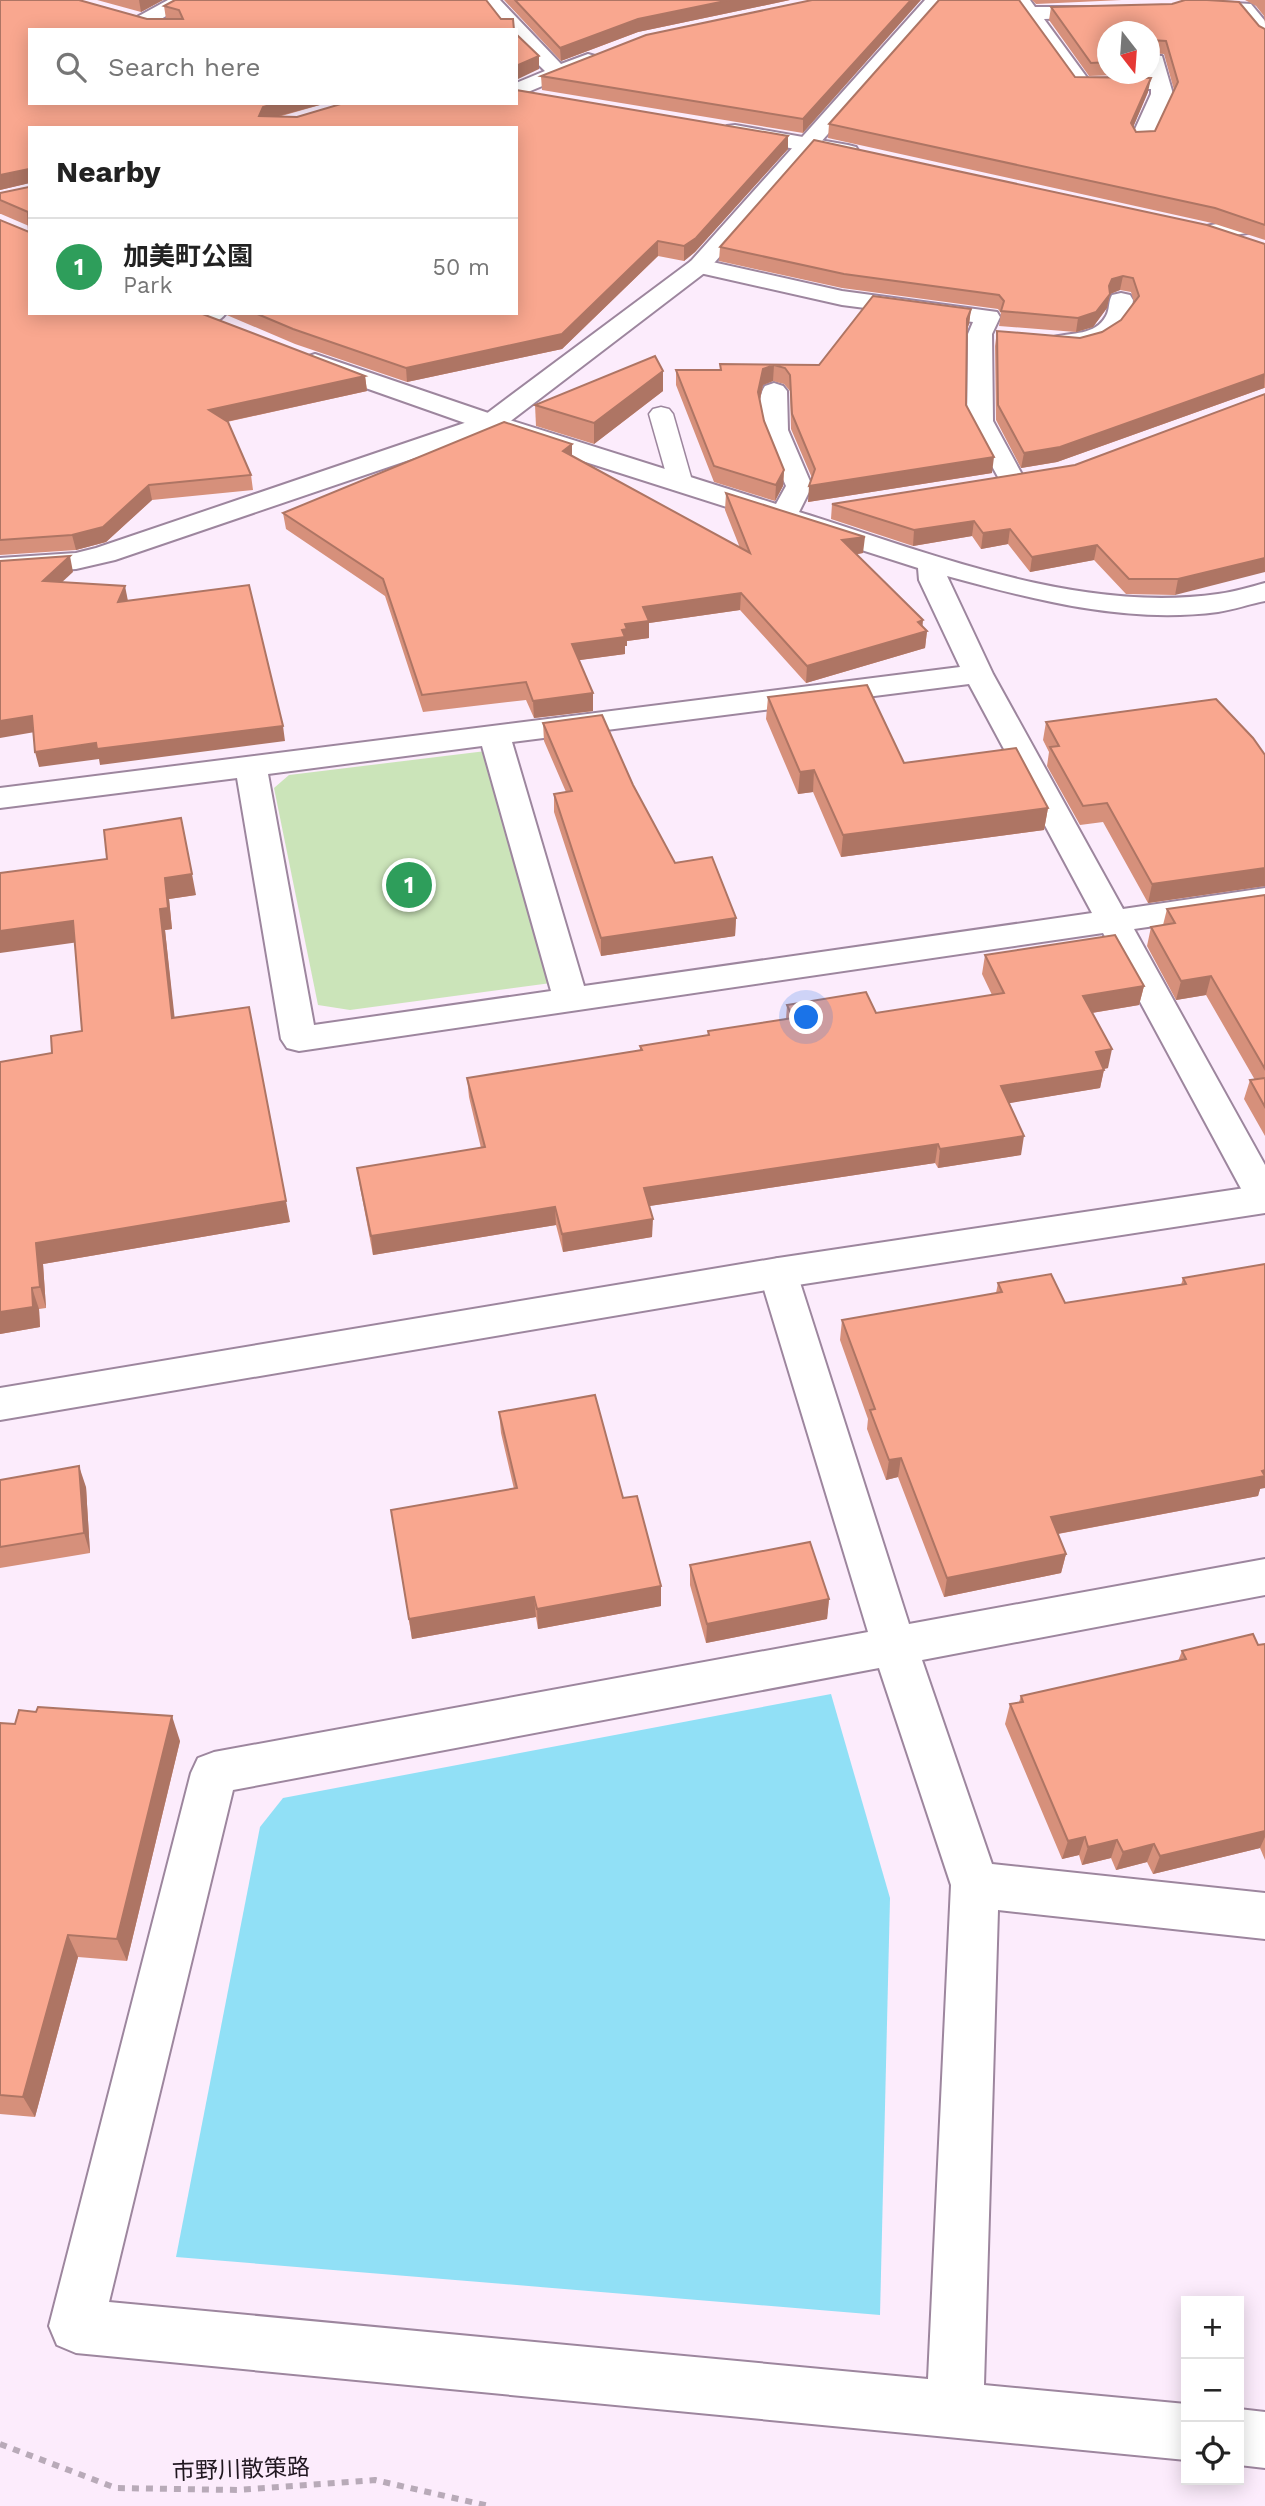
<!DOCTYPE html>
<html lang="en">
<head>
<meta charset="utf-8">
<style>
	body { margin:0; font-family:"Work Sans","Noto Sans JP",sans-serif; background:#f2f2f2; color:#222 }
	.controls { position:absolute; right:21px; bottom:21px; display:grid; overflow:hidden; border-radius:0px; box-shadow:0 4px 18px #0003 }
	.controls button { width:63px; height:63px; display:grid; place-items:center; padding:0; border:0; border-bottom:2px solid #e0e0e0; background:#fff; color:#222; font:35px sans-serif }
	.compass { position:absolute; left:1097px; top:21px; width:63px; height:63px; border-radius:50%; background:#fff; box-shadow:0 4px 18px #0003; rotate:163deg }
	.you { position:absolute; left:807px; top:1018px; width:24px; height:24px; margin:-18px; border:5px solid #fff; border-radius:50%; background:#1a73e8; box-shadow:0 0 0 10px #1a73e833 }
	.badge { display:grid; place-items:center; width:46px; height:46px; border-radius:50%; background:#735b2b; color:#fff; font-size:23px; font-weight:700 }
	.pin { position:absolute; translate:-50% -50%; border:4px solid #fff; box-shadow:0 2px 7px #0006 }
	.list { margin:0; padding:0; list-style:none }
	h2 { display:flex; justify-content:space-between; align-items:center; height:91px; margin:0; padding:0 28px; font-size:30px }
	h2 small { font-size:23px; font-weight:400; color:#767676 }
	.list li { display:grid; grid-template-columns:46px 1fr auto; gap:21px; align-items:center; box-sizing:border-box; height:98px; padding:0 28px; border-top:2px solid #e0e0e0 }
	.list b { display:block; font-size:26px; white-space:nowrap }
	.list p { margin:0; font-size:23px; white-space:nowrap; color:#767676 }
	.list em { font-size:23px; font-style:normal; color:#767676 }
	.icon { flex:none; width:38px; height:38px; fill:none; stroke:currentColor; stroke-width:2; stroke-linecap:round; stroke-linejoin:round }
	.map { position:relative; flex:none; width:1265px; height:2506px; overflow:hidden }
	.search { position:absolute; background:#fff; box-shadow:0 4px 18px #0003; left:28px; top:28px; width:490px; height:77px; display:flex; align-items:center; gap:18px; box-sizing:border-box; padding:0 24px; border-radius:0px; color:#767676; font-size:26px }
	.panel { position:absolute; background:#fff; box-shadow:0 4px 18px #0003; left:28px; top:126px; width:490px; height:189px; border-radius:0px }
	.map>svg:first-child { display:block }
</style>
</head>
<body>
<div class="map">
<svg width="1265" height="2506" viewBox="0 0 1265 2506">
	<rect width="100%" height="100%" fill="#fcecfc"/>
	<polygon fill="#cbe4b9" points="486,751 551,983 350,1010 318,1005 274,788 289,775"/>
	<polygon fill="#91e0f6" points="831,1694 890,1898 880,2315 176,2257 260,1827 283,1798"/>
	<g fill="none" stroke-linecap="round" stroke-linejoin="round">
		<defs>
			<polygon id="service" points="661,407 669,409 673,414 693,484 690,489 681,491 672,489 669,484 649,414 653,409"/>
			<g id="minor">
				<polygon points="168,0 193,0 151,25 137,25 134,21 137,17"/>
				<polygon points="480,0 500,0 561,64 588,54 595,56 598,60 595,64 516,97 516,83 545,71 516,43 516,30 504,30"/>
				<polygon points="1010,0 1030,0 1035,7 1109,7 1112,11 1109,15 1102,17 1044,19 1088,79 1148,77 1150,55 1162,56 1173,94 1150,143 1134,143 1131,138 1151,94 1151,89 1075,89"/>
				<polygon points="1186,0 1251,4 1265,21 1265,40 1258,38 1238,13 1186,8 1183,4"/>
				<polygon points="735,125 848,145 856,147 859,152 856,157 848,159 727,136 724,131 727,126"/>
				<polygon points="1265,216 1265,230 1211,239 1203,237 1199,232 1203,227 1211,225"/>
				<polygon points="699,259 842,291 997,312 1000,317 992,334 993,421 1025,480 1021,486 1012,488 1003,486 967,421 968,334 973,322 842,305 691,271 687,266 691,261"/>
				<path d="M1121,293L1130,295L1133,300C1131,338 1088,356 1054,347L1051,342L1054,337C1072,332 1095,336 1106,316C1110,309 1108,302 1112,295Z"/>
				<path d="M195,313H226C219,323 207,326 195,323L192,318Z"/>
				<path d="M315,354L500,417L776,504L786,486C776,462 749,409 765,386L774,383L783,386L787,391L788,430L812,486L799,512C930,553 1079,614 1218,594C1234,592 1250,587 1265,583V601C1249,604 1233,610 1218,612C1125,624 1035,600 947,576L993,674L1123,909L1265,888V910L1134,929L1265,1165V1213L1252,1209L1103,933L299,1051L287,1048L281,1039L237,778L0,808V788L960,667L919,580L918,568L482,429L306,367L302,362L306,357ZM969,684L1092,913L584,986L512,742ZM482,746L551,991L314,1025L268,774Z"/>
				<path d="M778,1258L792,1263L797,1273L909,1624L1265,1559V1595L922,1660L992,1864L1265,1893V1939L998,1910L984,2385L1186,2404V2460L76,2353L57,2345L49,2326L191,1773L198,1758L214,1752L868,1632L759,1273L764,1263ZM879,1668L951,1885L928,2379L109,2302L233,1790Z"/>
				<polygon points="1239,2409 1265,2412 1265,2468 1239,2465"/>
			</g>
			<g id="tertiary">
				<polygon points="925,0 946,0 707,271 500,429 115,560 76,569 0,574 0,558 76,553 96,548 482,417 691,261"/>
				<polygon points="1265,1185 1265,1213 778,1288 0,1420 0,1388 778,1258"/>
			</g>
		</defs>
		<use href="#service" stroke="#9d869e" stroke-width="3"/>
		<use href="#minor" stroke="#9d869e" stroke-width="4"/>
		<use href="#tertiary" stroke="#9d869e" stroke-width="4"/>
		<polyline stroke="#b8aab8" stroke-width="6" stroke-dasharray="7 7" stroke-linecap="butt" points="0,2444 116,2488 238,2490 375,2480 489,2506"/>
		<use href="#service" fill="#fff" fill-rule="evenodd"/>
		<use href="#minor" fill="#fff" fill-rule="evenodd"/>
		<use href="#tertiary" fill="#fff" fill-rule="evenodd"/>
	</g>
	<g fill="#d6907b">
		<polygon points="0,0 79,0 147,19 166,19 164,6 175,0 486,0 501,19 513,19 514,30 30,30 30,103 327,103 278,117 297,117 344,103 516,103 516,90 788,136 788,149 695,252 684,261 658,256 562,349 407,382 295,344 222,313 516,313 516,128 30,128 30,313 200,313 365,376 367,391 227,422 251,475 253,490 152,500 106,542 76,550 0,555 0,220 29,232 29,226 1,214 0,214 0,200 11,205 0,200 0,193 29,187 29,183 0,190"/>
		<polygon points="97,0 163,0 141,12"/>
		<polygon points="504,0 790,0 638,32 561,61"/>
		<polygon points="812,0 803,133 542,90 541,76"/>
		<polygon points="1032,0 1122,0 1036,4"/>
		<polygon points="1245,0 1265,0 1265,24 1264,16 1256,6"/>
		<polygon points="1051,7 1259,26 1265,29 1265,240 1212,223 828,138 829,124 1075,77 1148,92 1133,127 1136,132 1155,131 1174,90 1164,54 1150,53 1150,32 1108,32 1108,74 1146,74 1089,76 1049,20"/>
		<polygon points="1265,244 1265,388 1264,388 1057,462 1021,468 996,420 995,346 997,331 1080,338 1102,332 1121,320 1134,303 1131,292 1120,290 1110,294 1107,308 1093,327 1076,332 999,326 1001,313 998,309 842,288 719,261 720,247"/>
		<polygon points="971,309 969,324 967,330 966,405 992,473 808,502 812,478 791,429 790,391 784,384 773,381 763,385 760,399 764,421 784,470 783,486 775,501 714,482 676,385 676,370 720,370 720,364 819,365"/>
		<polygon points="663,371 663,391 594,444 536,426 535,405"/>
		<polygon points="1265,394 1175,595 1126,594 1094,560 1030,572 1008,544 981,549 972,536 913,546 831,519 832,504 1075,465"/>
		<polygon points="572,456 740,548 725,510 726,493 863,553 857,554 927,631 925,648 806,683 740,610 649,623 649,638 627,641 627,646 625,646 625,654 579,660 593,711 534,718 526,700 423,712 385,596 286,529 283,513"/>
		<polygon points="768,697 904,763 1048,808 1044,830 841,857 813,792 798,794 766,719"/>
		<polygon points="1046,722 1265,755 1265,886 1148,903 1103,822 1080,825 1047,766 1049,752 1043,740"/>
		<polygon points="543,723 633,785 675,863 736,918 735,936 601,956 554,812 554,794 566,792 544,741"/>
		<polygon points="0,873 196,895 169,899 172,929 165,930 174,1018 290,1222 43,1264 46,1308 39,1309 40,1327 0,1334 0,1062 52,1053 82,1031 75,943"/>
		<polygon points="1265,895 1265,1136 1244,1099 1250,1080 1255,1080 1206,995 1176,1000 1147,946 1151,927 1163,925 1167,909"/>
		<polygon points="985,955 1144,986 1139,1005 1092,1013 1108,1068 1104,1069 1100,1088 1009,1103 1021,1155 938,1168 935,1163 649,1206 652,1237 563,1252 556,1225 373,1255 360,1187 357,1168 481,1148 469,1097 467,1078 640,1051 640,1046 708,1035 708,1031 786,1019 787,1005 876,1013 992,995 982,974"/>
		<polygon points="1265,1264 1260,1489 1258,1496 1058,1534 1066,1554 1061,1573 944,1597 898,1477 886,1480 867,1429 868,1419 840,1340 842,1320 996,1293 998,1283 1065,1303 1181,1285 1183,1278"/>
		<polygon points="499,1412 623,1498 661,1586 661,1606 538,1629 536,1617 412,1639 391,1510 514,1489 501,1433"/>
		<polygon points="0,1480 86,1487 90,1553 0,1568"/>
		<polygon points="690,1565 829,1599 827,1619 706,1643 690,1585"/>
		<polygon points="1265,1644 1265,1860 1260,1848 1153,1874 1147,1862 1116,1870 1111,1858 1082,1865 1079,1855 1062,1859 1005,1724 1010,1704 1019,1702 1021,1696 1178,1661 1182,1651"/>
		<polygon points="0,1723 180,1741 127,1961 78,1957 35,2117 0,2114"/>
	</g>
	<g fill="#ae7564">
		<polygon points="139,0 163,0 141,12"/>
		<polygon points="730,0 790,0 638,32 561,61 560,48 638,19"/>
		<polygon points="911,0 921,0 803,133 803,119"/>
		<polygon points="539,56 539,69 516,80 516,66"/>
		<polygon points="1151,78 1148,92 1129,137 1131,123"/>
		<polygon points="276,103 327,103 264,120 259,116 263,107"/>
		<polygon points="788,136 788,149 695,252 684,261 684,246"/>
		<polygon points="29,169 30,183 0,190 0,175"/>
		<polygon points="658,241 658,256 562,349 407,382 406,368"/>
		<polygon points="1123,276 1120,290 1110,294 1107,308 1093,327 1076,332 1078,318 1109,286 1112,279"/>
		<polygon points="971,309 969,324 965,334 967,319"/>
		<polygon points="774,365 773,381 763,385 758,408 758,392 763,369"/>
		<polygon points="663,371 663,391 594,444 594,423"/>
		<polygon points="1265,374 1264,388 1057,462 1021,468 1024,453"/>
		<polygon points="365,376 367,391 211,425 209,410"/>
		<polygon points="572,444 572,461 563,451"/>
		<polygon points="994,457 992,473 808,502 809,486"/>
		<polygon points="784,470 783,486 775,501 776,485"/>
		<polygon points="149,485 152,500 106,542 76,550 72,535"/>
		<polygon points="974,521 972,536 913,546 914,530"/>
		<polygon points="1010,529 1008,544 981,549 983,533"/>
		<polygon points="865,537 863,553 841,557 842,540"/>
		<polygon points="1097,545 1094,560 1030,572 1032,557"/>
		<polygon points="70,556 73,572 46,597 43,581"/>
		<polygon points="1265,558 1265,572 1175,595 1178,579"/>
		<polygon points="125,586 128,601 118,602"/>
		<polygon points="741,593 740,610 649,623 649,638 627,641 627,646 625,646 625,654 573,661 572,644 622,630 625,624 643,607"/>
		<polygon points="923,620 922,633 927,631 925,648 806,683 807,666"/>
		<polygon points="593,693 593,711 534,718 533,701"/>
		<polygon points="32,716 35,732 0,738 0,721"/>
		<polygon points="283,726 285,741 100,765 99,759 39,767 35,752 96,743"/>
		<polygon points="814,770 813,792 798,794 800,772"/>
		<polygon points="1048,808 1044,830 841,857 843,835"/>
		<polygon points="1265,868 1265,886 1148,903 1152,884"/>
		<polygon points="192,874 196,895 169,899 172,929 165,930 177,1039 172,1018 160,909 165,878"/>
		<polygon points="736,918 735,936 601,956 601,938"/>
		<polygon points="73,921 79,942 0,953 0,931"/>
		<polygon points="1211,976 1206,995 1176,1000 1181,981"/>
		<polygon points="1144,986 1139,1005 1079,1015 1083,996"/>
		<polygon points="1112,1049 1108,1068 1092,1071 1096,1052"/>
		<polygon points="1104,1070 1100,1088 998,1105 1001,1086"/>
		<polygon points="1024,1136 1021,1155 938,1168 940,1149"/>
		<polygon points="938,1144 935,1163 643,1207 644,1188"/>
		<polygon points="286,1201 290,1222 43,1264 46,1308 40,1287 36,1243"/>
		<polygon points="555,1207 556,1225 373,1255 371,1236"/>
		<polygon points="653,1219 652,1237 563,1252 562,1234"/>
		<polygon points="32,1288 39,1309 40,1327 0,1334 0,1312"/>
		<polygon points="901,1458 898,1477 886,1480 889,1460"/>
		<polygon points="79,1466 86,1487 90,1553 84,1533"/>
		<polygon points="1265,1470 1265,1488 1260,1489 1258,1496 1046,1536 1051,1517"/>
		<polygon points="1066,1554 1061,1573 944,1597 947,1578"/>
		<polygon points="661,1586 661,1606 538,1629 537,1609"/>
		<polygon points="534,1597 536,1617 412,1639 409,1619"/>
		<polygon points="829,1599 827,1619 706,1643 707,1624"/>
		<polygon points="172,1716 180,1741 127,1961 117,1939"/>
		<polygon points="1265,1831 1265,1837 1260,1848 1153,1874 1160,1856"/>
		<polygon points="1085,1837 1079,1855 1062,1859 1068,1841"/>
		<polygon points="1117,1840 1111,1858 1082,1865 1088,1847"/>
		<polygon points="1154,1844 1147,1862 1116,1870 1123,1852"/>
		<polygon points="68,1935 78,1957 35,2117 23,2097"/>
	</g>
	<g fill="#f9a78f" stroke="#ae7564" stroke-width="2">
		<polygon points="0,0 79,0 147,19 183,19 179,10 164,6 175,0 486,0 501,19 513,19 514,30 30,30 30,103 276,103 263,107 259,116 297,117 344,103 516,103 516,90 788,136 696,238 684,246 658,241 562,334 406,368 293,329 255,313 516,313 516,128 30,128 30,313 200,313 365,376 209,410 228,422 251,475 149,485 103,527 72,535 0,540 0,220 29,232 28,212 0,200 0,193 29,187 29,169 0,175"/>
		<polygon points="515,0 730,0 638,19 560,48"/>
		<polygon points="812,0 911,0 803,119 541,76 646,35"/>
		<polygon points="939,0 1019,0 1075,77 1151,78 1131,123 1136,132 1155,131 1178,82 1166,41 1151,40 1150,48 1150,32 1108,32 1108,62 1091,63 1051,7 1172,4 1185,0 1207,0 1239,2 1259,26 1265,29 1265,225 1215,208 829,124"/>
		<polygon points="516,34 539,56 516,66"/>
		<polygon points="814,140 1207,225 1265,244 1265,374 1060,447 1024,453 998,405 997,331 1080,338 1102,332 1121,320 1139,296 1133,278 1123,276 1112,279 1109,286 1110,294 1096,312 1078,318 1001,311 1004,301 999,295 844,274 720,247"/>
		<polygon points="873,296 971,309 967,319 966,405 994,457 809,486 815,469 792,414 790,375 785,368 774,365 763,369 758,392 764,421 784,470 776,485 714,466 676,370 721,370 720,364 819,365"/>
		<polygon points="655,356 663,371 594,423 535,405"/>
		<polygon points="1265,394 1265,558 1178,579 1129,579 1097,545 1032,557 1010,529 983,533 974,521 914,530 832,504 1075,465"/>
		<polygon points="504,422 572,444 563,451 750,553 726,493 865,537 842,540 923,620 918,622 927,631 807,666 741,593 643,607 649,621 625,624 627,629 622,630 625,637 572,644 593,693 533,701 526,682 422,695 383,579 283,513"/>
		<polygon points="70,556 43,581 125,586 118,602 249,585 283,726 97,749 96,743 35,752 32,716 0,721 0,561"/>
		<polygon points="867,685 904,763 1016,748 1048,808 843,835 814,770 800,772 768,697"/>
		<polygon points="1216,699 1253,738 1265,755 1265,868 1152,884 1107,803 1083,806 1050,747 1059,746 1046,722"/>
		<polygon points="602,715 633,785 675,863 712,857 736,918 601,938 554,794 572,791 543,723"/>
		<polygon points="181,818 192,874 165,878 168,908 160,909 172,1018 249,1007 286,1201 36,1243 40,1287 32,1288 33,1307 0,1312 0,1062 52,1053 51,1036 82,1031 73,921 0,931 0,873 107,859 104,830"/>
		<polygon points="1265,895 1265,1069 1211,976 1181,981 1151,927 1175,923 1167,909"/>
		<polygon points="1115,935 1144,986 1083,996 1112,1049 1096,1052 1104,1070 1001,1086 1024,1136 940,1149 938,1144 644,1188 653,1219 562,1234 555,1207 371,1236 357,1168 485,1147 467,1078 642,1050 640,1046 709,1035 708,1031 793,1018 787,1005 866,992 876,1013 1004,993 985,955"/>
		<polygon points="1265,1078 1265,1107 1250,1080"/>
		<polygon points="1265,1264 1265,1470 1262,1471 1265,1476 1051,1517 1066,1554 947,1578 901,1458 889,1460 870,1410 875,1409 842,1320 1002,1292 998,1283 1051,1274 1065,1303 1186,1284 1183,1278"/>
		<polygon points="595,1395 623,1498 637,1496 661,1586 537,1609 534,1597 409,1619 391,1510 517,1488 499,1412"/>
		<polygon points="79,1466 84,1533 0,1547 0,1480"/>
		<polygon points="810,1542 829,1599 707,1624 690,1565"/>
		<polygon points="1253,1634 1258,1645 1265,1644 1265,1831 1160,1856 1154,1844 1123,1852 1117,1840 1088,1847 1085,1837 1068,1841 1010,1704 1023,1702 1021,1696 1186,1659 1182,1651"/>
		<polygon points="38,1707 172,1716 117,1939 68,1935 23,2097 0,2095 0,1723 15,1724 19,1710 36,1712"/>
	</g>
	<g text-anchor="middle" stroke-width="5" stroke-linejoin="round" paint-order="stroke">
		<g font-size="23" fill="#201720" stroke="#fcecfc">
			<text transform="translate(241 2469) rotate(-2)" y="8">市野川散策路</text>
		</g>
	</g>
</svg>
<div class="controls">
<button>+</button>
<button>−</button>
<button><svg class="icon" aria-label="locate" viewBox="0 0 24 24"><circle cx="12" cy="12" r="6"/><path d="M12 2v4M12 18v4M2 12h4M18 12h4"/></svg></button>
</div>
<svg class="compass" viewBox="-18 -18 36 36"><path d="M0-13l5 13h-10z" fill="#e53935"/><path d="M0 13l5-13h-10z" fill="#767676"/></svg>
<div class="you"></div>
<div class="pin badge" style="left:409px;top:885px;background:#2e9e5b">1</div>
<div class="search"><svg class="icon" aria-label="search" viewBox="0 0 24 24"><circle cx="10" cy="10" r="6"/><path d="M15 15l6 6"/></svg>Search here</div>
<section class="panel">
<h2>Nearby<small></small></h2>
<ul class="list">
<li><span class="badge" style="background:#2e9e5b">1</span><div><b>加美町公園</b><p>Park</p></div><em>50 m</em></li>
</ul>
</section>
</div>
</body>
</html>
